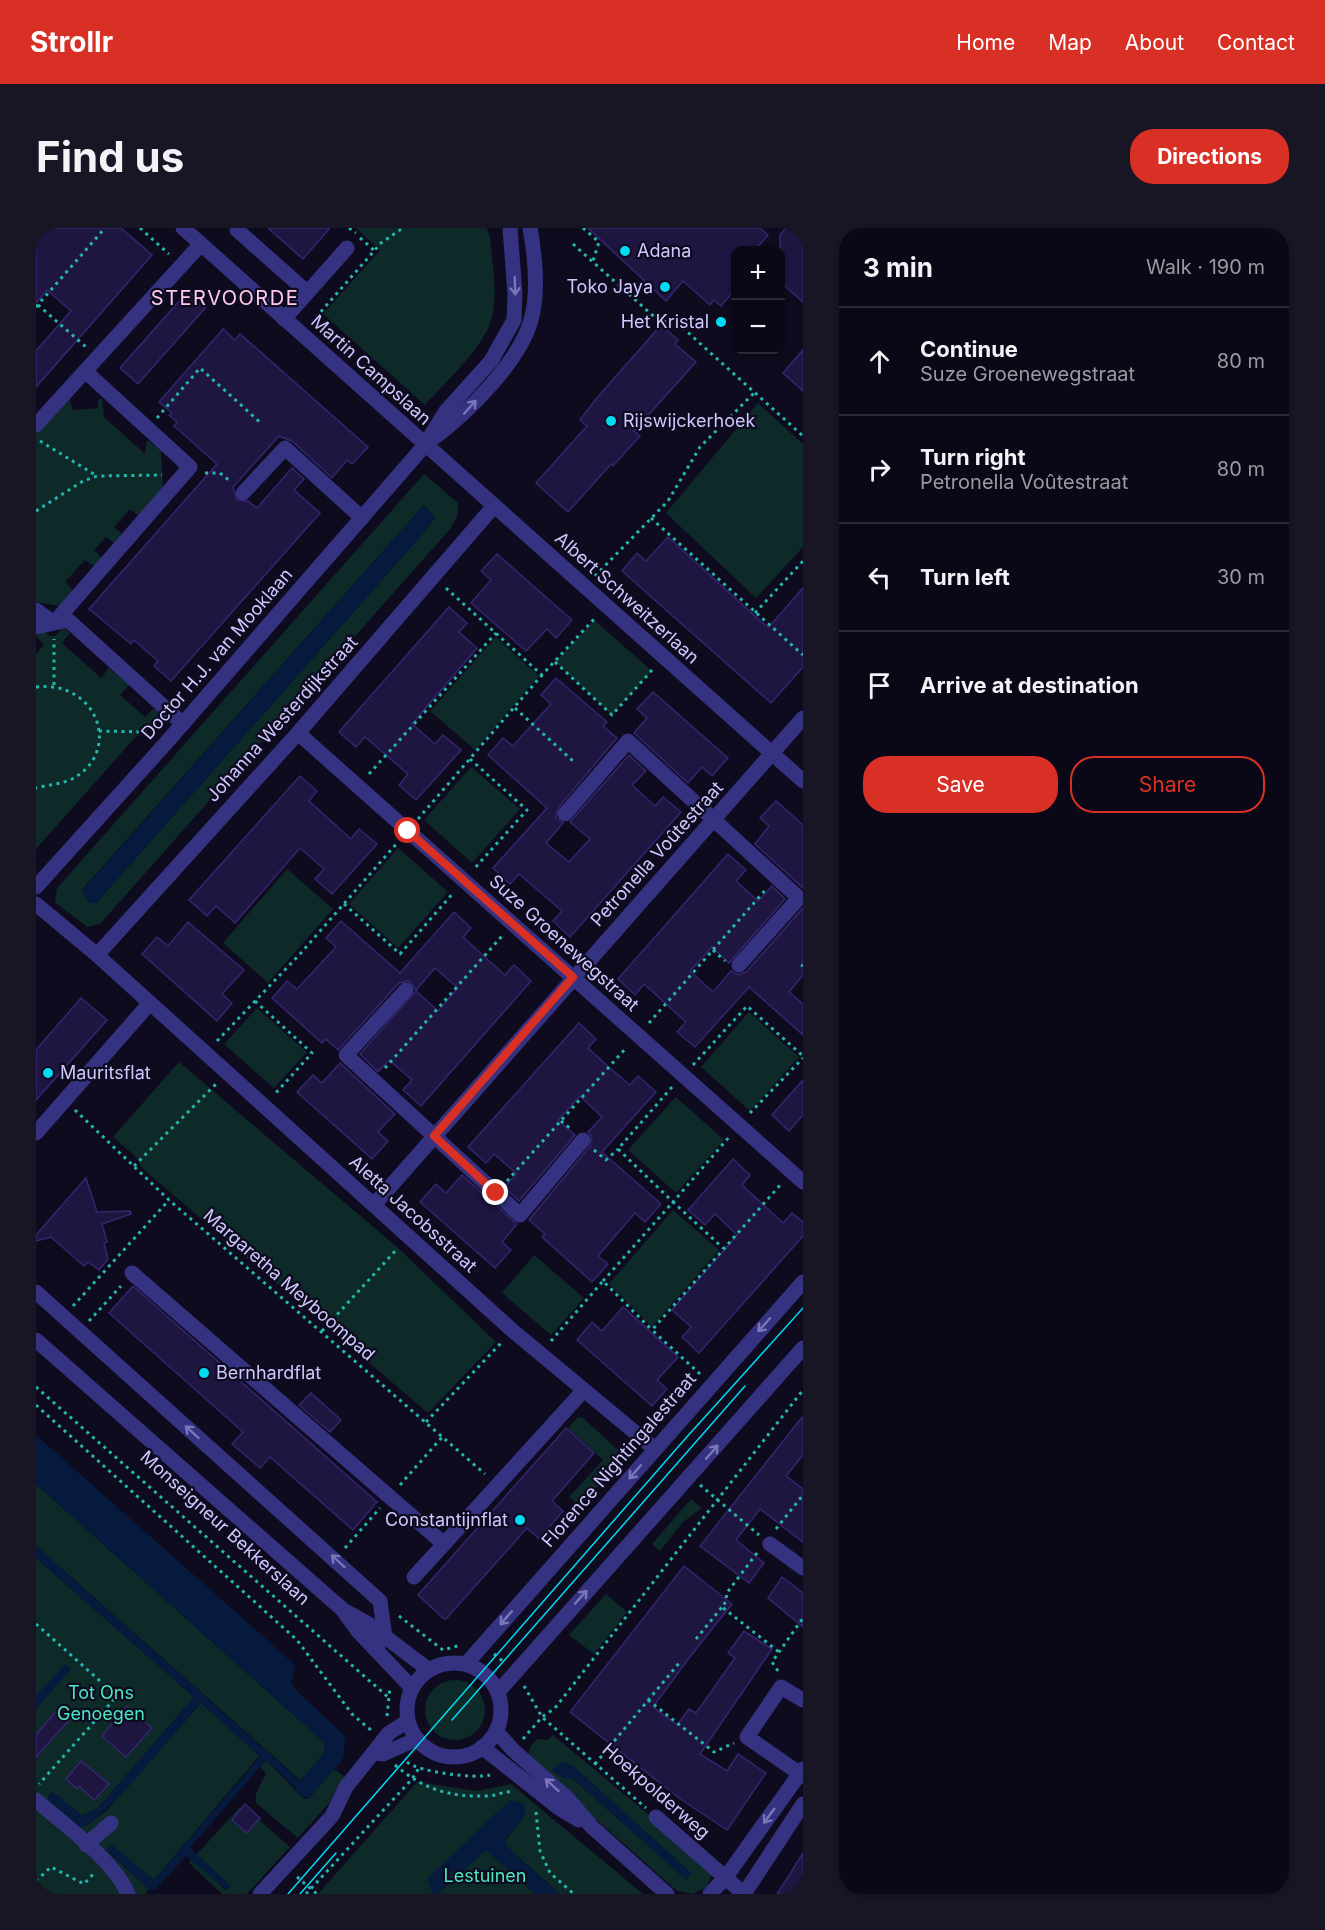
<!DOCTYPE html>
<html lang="en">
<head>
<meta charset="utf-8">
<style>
	body { margin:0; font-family:Inter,sans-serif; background:#181624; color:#f1f3f6 }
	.controls { position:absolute; right:18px; top:18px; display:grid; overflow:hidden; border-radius:12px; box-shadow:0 2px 4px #0004 }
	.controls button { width:54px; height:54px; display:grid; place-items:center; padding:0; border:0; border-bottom:2px solid #2a2936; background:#0a0817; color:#f1f3f6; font:30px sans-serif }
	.stop { position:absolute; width:18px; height:18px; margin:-14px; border:4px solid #d93025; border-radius:50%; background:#fff }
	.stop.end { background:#d93025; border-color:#fff; box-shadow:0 2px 6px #0008 }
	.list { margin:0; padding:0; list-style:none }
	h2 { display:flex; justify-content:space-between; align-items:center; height:78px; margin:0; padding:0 24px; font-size:26px }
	h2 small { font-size:20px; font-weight:400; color:#999aa1 }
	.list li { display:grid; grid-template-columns:39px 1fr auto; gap:18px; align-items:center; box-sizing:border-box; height:108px; padding:0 24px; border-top:2px solid #2a2936 }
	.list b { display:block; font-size:22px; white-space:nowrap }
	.list p { margin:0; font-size:20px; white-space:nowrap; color:#999aa1 }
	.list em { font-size:20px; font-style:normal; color:#999aa1 }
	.actions { display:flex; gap:12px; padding:18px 24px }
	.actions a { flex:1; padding:14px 0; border:2px solid #d93025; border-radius:24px; text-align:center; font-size:21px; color:#d93025 }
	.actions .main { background:#d93025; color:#fff }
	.icon { flex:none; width:33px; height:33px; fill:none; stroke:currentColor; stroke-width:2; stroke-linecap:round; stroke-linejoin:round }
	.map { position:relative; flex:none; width:767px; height:1666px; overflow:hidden; border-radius:24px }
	header { display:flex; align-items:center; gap:36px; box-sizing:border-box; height:84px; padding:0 30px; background:#d93025; color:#fff }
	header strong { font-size:28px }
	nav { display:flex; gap:33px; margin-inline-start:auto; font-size:21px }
	.intro { display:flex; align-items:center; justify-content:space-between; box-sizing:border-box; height:144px; padding:0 36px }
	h1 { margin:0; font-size:42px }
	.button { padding:15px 27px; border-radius:24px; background:#d93025; color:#fff; font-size:21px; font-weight:700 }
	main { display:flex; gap:36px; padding:0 36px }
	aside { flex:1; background:#0a0817; border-radius:24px; box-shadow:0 2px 4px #0004 }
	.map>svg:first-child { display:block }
</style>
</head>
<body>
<header>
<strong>Strollr</strong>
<nav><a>Home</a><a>Map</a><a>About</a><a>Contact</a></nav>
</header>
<div class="intro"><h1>Find us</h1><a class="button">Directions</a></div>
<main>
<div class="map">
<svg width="767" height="1666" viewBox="0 0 767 1666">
	<rect width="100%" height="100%" fill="#0e0b1f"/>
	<g fill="#0d2928" fill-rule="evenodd">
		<path d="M320,0H451L454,10C456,35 462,64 456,89C449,119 410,153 389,177L287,86L344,22Z"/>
		<polygon points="33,169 37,182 62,180 62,172 66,170 68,189 109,226 111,212 125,222 127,265 104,289 94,281 78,299 87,307 79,316 70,309 58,322 66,330 59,339 49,332 29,354 38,363 23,378 0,374 0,206"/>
		<polygon points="722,175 767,216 767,319 720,370 630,285"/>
		<path d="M388,246L422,275V286L415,300L64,696L51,699L19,674L21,660ZM388,277L399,290L383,310L60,675H55L45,663Z"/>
		<polygon points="558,392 616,443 576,487 519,434"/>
		<polygon points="27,399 34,405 26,415 65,450 73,440 93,457 84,467 109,489 118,480 126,487 114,500 102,506 0,621 0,426 8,417 0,408 6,401 14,408 19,408"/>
		<polygon points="460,409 503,448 439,522 394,483"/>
		<polygon points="435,539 484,581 436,635 388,592"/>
		<polygon points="362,620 412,664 362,720 313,676"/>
		<polygon points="251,641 297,681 232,755 187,715"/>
		<polygon points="221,780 271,824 238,860 188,816"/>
		<polygon points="713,784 763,829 714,883 665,839"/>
		<polygon points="143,834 362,1020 460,1114 392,1185 106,940 100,929 77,909"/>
		<polygon points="640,869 688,912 640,965 592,922"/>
		<polygon points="637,982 683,1022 616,1099 573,1056"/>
		<polygon points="498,1027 548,1070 515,1107 466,1065"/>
		<polygon points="542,1189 547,1190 582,1222 582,1235 544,1279 533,1269 567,1232 532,1200"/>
		<polygon points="0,1256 289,1515 288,1525 265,1553 0,1318"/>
		<polygon points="655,1271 666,1280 647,1294 624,1323 616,1316"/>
		<polygon points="0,1330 158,1469 62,1580 46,1588 16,1563 12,1569 50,1598 71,1582 165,1475 224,1527 118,1652 70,1622 113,1661 109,1666 0,1666"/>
		<polygon points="570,1366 591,1384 558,1426 533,1407"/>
		<circle cx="419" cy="1482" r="30"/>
		<path d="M517,1507L678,1641L671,1659L657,1666L641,1663L491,1530L494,1519L501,1511L512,1512ZM526,1535L537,1538L655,1645L650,1651L537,1551Z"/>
		<polygon points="230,1532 268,1571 272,1571 298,1541 309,1549 293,1575 262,1610 220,1575 220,1566 230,1545 224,1539"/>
		<polygon points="381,1554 441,1563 475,1556 607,1666 524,1666 472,1620 469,1613 489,1587 392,1650 397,1666 282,1666"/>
		<polygon points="203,1580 211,1581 254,1619 211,1666 186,1666 153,1635 156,1631 190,1662 194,1658 160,1627"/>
		<polygon points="450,1621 499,1666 401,1666"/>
	</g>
	<g fill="#051a3d">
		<polygon points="388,277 399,290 383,310 60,675 55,675 45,664"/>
		<path d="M0,1207L256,1434L259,1440L255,1455L259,1461L309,1508L308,1528L305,1534L272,1571L260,1565V1560L230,1532L154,1620L195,1658L191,1662L150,1628L120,1661L114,1662L70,1621L76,1617L118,1652L224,1529L165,1475C145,1495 64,1600 43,1599L12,1571L16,1563L46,1588L62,1580L158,1469L0,1330V1318L264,1553L288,1525L289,1515L0,1256Z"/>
		<polygon points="29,1436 35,1441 0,1481 0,1468"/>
		<polygon points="526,1534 537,1538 655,1645 650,1652 538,1551 527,1550 516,1542"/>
		<polygon points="474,1572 488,1576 489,1587 469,1612 472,1620 524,1666 499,1666 450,1622 401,1666 397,1666 391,1651"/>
	</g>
	<g fill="#1e1541" stroke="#34266f" stroke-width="1.5">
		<polygon points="0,0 85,0 116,27 0,159 0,123 35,83 11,62 0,75"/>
		<polygon points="232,0 294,0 267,31"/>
		<polygon points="552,0 724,0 732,7 719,22 699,22 699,62 685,78 678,72 674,77 647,53 630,73"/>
		<polygon points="750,0 759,0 767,7 767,74 744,54 744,7"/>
		<polygon points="152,63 170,79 102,156 84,140"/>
		<polygon points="625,97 642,112 639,116 660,134 598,203 604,208 577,238 575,236 532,284 500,255 551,198 544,192 560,171"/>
		<polygon points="187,101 199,112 204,106 332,219 316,236 311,232 296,250 256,213 243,208 197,259 201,272 212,273 221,280 256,240 268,251 258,262 284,285 135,453 118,438 122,433 98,412 95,416 53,381 181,236 138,198 141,194 133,187 136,185 123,174"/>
		<polygon points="767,122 767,163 747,145"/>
		<polygon points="632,309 730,398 733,399 767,360 767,439 735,475 586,343 601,325 610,333"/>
		<polygon points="461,326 536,392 520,410 511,401 490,423 435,375 455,352 445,343"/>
		<polygon points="413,379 431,395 423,404 441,420 376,496 399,516 407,507 425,522 380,572 363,557 372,546 329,509 320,519 303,504"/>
		<polygon points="520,450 571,494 567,498 581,510 522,580 520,590 527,595 510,615 533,634 554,611 534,594 593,527 610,543 596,557 619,578 627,569 645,584 534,709 517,693 526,683 483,646 474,656 457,640 511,580 452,527 467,510 477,518 503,489 515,476 505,467"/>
		<polygon points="617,464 692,530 676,548 666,539 652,555 598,505 611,490 601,481"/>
		<polygon points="264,548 281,563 273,573 315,611 323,601 341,616 296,666 279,651 288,641 264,620 199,695 180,678 171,688 153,672"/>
		<polygon points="740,573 767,597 767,660 719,616 733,598 724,590"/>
		<polygon points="692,626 710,642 700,653 722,673 736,658 749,671 693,735 676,719 654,743 677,764 695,743 702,747 710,744 767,680 767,747 753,764 767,776 767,807 713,759 659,819 641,804 650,794 608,756 599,767 582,751"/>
		<polygon points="418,684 435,700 427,709 451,731 469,747 478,737 495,753 385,878 367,862 376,852 353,832 342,844 324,826 380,763 402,783 422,760 399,740 380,762 373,753 363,755 302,822 290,811 286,815 236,770 251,753 261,761 300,719 290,710 305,693 364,745"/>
		<polygon points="152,694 208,742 186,766 196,775 181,793 106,726 121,709 132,718"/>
		<polygon points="45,770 71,792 0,872 0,822"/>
		<polygon points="543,795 560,811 552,820 575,841 594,857 602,848 620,864 566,924 625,976 609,994 599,985 562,1028 572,1036 556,1054 506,1009 509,1006 493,992 554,918 556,909 552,904 566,889 544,868 522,892 539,907 483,973 468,959 481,946 458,926 450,935 432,919"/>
		<polygon points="304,835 359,886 342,904 352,913 336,931 261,864 277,847 286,855"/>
		<polygon points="767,852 767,887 753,903 736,887"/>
		<polygon points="697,931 714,947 706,957 747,995 756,985 767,994 767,1008 663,1125 646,1109 655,1099 636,1082 701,1007 679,986 669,997 652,982"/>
		<polygon points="426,947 481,996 466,1014 475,1022 459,1040 384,974 400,956 410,965"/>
		<polygon points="50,950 61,984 94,983 95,986 66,996 71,1014 68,1015 72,1031 63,1042 52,1034 48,1038 15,1009 0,1013 0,1007"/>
		<polygon points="97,1058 341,1274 317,1302 234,1229 224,1240 196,1216 207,1204 73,1085"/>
		<polygon points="587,1079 642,1129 621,1152 631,1161 616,1178 541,1112 556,1094 566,1103"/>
		<polygon points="275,1165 305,1192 294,1204 263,1177"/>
		<polygon points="767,1188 767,1227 750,1248 767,1261 767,1314 724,1281 700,1312 728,1335 713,1355 664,1318"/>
		<polygon points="530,1200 558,1225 516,1273 527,1283 503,1311 491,1300 410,1391 407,1390 382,1367"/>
		<polygon points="648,1338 696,1376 653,1430 617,1479 641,1497 653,1481 660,1485 699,1430 692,1425 708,1403 736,1421 664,1526 691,1543 702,1526 730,1545 691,1602 643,1570 534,1484"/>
		<polygon points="746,1349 767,1365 767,1399 732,1370"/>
		<polygon points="91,1478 116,1500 90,1529 66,1508"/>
		<polygon points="22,1481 34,1491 0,1529 0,1507"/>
		<polygon points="45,1533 73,1556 58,1572 43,1558 41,1561 30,1551"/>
		<polygon points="209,1576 224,1590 211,1605 196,1592"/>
		<polygon points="767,1625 767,1666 741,1666 749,1654"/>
	</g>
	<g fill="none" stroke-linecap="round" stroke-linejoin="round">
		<g stroke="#24b7ae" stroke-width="3" stroke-dasharray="3 4.5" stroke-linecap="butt">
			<polyline points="104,0 133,26"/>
			<polyline points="313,0 320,5"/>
			<polyline points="547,0 563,14 557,33"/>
			<polyline points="324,10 339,23"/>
			<polyline points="537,16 624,94 638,92 767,208"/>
			<polyline points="2,77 50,119"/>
			<polyline points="0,79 69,0"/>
			<polyline points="275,95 345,15 367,0"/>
			<polyline points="121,190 164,140 226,196"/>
			<polyline points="4,213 61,248"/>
			<polyline points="169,245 184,245 195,254"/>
			<polyline points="0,283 47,253 61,248 126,247"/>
			<polyline points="615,290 767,427"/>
			<polyline points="559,348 632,273 664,219 718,165"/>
			<polyline points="410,360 506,447 560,389"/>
			<polyline points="719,385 767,333"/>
			<polyline points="519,434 576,487 617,441"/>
			<polyline points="18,457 18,411"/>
			<path d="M0,459C62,452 87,524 36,551C26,556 11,557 0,560"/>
			<polyline points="479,480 537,533"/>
			<polyline points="63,503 112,504 118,507"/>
			<polyline points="434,531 491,582 438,641"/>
			<polyline points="333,546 460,405"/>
			<polyline points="382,591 506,447"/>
			<polyline points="308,676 364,726 418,664"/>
			<polyline points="677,722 689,733"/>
			<polyline points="765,737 767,738"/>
			<polyline points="219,773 276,825 238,867"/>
			<polyline points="613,795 731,660"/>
			<polyline points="181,813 264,726 362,614"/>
			<polyline points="657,837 711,778 767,828"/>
			<polyline points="349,840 466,708"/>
			<polyline points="636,859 582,921 637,974 694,908"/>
			<polyline points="39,882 133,972 449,1246"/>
			<polyline points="714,885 767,830"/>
			<polyline points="525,893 535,901"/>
			<polyline points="558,922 570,932 582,921"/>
			<polyline points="98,938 181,855"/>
			<polyline points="471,953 590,820"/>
			<polyline points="567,1053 637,974 687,1020"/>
			<polyline points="37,1078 133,972"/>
			<polyline points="53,1093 85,1058"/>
			<polyline points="286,1103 362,1020"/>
			<polyline points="515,1113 567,1053 616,1102"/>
			<polyline points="664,1146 616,1102 746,955"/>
			<polyline points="0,1159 353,1470"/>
			<polyline points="0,1177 261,1412 316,1486 336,1503"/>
			<polyline points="390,1194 465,1115"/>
			<polyline points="364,1257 407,1208"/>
			<polyline points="664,1257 723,1307"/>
			<polyline points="740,1301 767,1267"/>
			<polyline points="309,1320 344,1280"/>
			<polyline points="721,1325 690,1366 691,1372 686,1379 743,1424"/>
			<polyline points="363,1388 407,1422 425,1417"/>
			<polyline points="0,1396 81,1468 3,1556"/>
			<polyline points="660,1411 686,1379"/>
			<polyline points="458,1426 469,1435"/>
			<polyline points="742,1443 736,1434 767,1390"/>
			<polyline points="488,1458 506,1489 610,1580"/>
			<polyline points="612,1472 678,1524 698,1515"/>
			<polyline points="351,1488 354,1459"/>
			<polyline points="487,1511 506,1489 519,1480 767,1162"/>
			<path d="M371,1534C382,1544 439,1551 454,1547"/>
			<polyline points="559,1536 644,1434"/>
			<path d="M359,1537C389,1562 413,1569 452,1568C461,1568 467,1563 475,1564"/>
			<polyline points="500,1584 504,1623 514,1645 538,1666"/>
			<polyline points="261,1649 281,1666"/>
			<polyline points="0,1653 15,1639 48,1656 59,1644"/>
			<polyline points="270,1666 376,1551 383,1540"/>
		</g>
		<g stroke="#353281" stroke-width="15">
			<polyline points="147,0 767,553"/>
			<polyline points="201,2 271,64"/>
			<polyline points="248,91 311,20"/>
			<polyline points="0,197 165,16"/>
			<path d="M396,211C430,187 484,133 495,92C503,64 499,28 494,0"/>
			<polyline points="207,265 249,220 326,290"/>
			<polyline points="0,382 18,395 32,392 147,496"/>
			<polyline points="0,399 18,395 154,239 49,143"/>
			<polyline points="262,505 767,954"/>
			<polyline points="529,586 592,513 763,670 703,737"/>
			<polyline points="0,659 130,515 389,217 410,183 455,133 478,92 479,66 474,0"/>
			<polyline points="0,676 61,727 477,1103 619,1221"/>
			<polyline points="61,727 262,505 458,278"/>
			<polyline points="370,762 310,827 484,987 547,912"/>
			<polyline points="0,905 114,775"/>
			<polyline points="338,977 767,490"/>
			<polyline points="96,1045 408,1316"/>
			<polyline points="0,1064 344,1373 349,1409 339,1420"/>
			<polyline points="0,1112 306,1381 322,1403 376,1460"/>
			<polyline points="734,1316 767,1340"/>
			<polyline points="378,1349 547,1163"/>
			<polyline points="311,1384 331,1395 393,1442"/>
			<circle cx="418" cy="1482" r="47"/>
			<polyline points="430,1436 767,1054"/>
			<polyline points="462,1464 767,1120"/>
			<polyline points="767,1472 745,1459 711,1509 767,1548"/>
			<polyline points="460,1503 477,1522 531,1570 556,1599 631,1666"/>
			<polyline points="446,1519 523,1580 543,1592"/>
			<polyline points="339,1525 347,1526 381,1511"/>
			<path d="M0,1572C28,1597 78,1632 92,1666"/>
			<polyline points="620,1589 708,1666"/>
			<polyline points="50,1617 75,1595"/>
			<polyline points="224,1666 296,1588 310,1559 353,1505 372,1493"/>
			<polyline points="674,1666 690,1649 767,1541"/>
			<polyline points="708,1666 767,1576"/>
		</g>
		<g stroke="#00dcf3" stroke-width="1.5">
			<polyline points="416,1492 709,1158"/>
			<polyline points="252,1666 649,1211 767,1080"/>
			<polyline points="264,1666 300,1625"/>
		</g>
	</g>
	<defs><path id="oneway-shaft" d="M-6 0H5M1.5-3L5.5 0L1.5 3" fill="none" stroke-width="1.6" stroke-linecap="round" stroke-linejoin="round" transform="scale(1.5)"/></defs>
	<g stroke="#7a76ba">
		<use href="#oneway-shaft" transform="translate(479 58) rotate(88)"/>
		<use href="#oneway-shaft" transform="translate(434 179) rotate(-48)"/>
		<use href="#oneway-shaft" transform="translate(728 1097) rotate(132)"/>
		<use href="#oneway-shaft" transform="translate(156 1204) rotate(-138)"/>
		<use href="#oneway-shaft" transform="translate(676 1224) rotate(-49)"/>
		<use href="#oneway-shaft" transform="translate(599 1244) rotate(131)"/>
		<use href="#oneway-shaft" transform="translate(302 1333) rotate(-137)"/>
		<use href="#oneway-shaft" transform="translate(545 1369) rotate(-48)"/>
		<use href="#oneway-shaft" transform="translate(470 1390) rotate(131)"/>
		<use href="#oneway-shaft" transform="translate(516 1557) rotate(-138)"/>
		<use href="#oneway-shaft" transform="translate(733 1588) rotate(126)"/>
	</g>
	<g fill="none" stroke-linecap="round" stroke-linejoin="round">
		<polyline stroke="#d93025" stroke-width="8" points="372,603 537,749 398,908 460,965"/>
	</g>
	<g fill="#00dcf3" stroke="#0e0b1f" stroke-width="2">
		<circle cx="589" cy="23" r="6"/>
		<circle cx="629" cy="59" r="6"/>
		<circle cx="685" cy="94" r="6"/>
		<circle cx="575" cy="193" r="6"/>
		<circle cx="12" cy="845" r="6"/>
		<circle cx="168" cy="1145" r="6"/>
		<circle cx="484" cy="1292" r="6"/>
	</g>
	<g text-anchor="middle" stroke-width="4.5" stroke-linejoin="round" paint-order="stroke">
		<g font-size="18" fill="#cec8ff" stroke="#0e0b1f" text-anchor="start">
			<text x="601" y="29">Adana</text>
			<text x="617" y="65" text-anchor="end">Toko Jaya</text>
			<text x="673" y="100" text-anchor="end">Het Kristal</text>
			<text x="587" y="199">Rijswijckerhoek</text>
			<text x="24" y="851">Mauritsflat</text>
			<text x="180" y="1151">Bernhardflat</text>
			<text x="472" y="1298" text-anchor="end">Constantijnflat</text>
		</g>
		<g font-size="18" fill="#cec8ff" stroke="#0e0b1f">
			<text transform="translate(335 142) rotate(42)" y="6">Martin Campslaan</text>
			<text transform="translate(591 370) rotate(42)" y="6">Albert Schweitzerlaan</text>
			<text transform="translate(181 426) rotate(-49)" y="6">Doctor H.J. van Mooklaan</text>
			<text transform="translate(246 491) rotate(-48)" y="6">Johanna Westerdijkstraat</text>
			<text transform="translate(621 626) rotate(-48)" y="6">Petronella Voûtestraat</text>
			<text transform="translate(528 715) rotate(42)" y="6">Suze Groenewegstraat</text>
			<text transform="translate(377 986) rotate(42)" y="6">Aletta Jacobsstraat</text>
			<text transform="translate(253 1057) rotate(41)" y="6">Margaretha Meyboompad</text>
			<text transform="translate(583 1232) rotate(-49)" y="6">Florence Nightingalestraat</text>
			<text transform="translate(189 1300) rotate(42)" y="6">Monseigneur Bekkerslaan</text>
			<text transform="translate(620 1563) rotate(41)" y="6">Hoekpolderweg</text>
		</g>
		<g font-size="18" fill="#4ce7c0" stroke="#0e0b1f">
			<text x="65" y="1471">Tot Ons<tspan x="65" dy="21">Genoegen</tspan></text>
			<text x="449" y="1654">Lestuinen</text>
		</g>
		<g font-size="20" letter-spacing="1.5" fill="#ffcaec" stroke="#0e0b1f">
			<text x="189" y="77">STERVOORDE</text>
		</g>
	</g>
</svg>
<div class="controls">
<button>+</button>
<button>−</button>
</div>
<div class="stop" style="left:372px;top:603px"></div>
<div class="stop end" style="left:460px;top:965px"></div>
</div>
<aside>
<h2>3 min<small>Walk · 190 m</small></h2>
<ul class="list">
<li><svg class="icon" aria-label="ahead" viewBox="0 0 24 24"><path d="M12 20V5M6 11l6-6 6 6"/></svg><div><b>Continue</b><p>Suze Groenewegstraat</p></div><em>80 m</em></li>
<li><svg class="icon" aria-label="right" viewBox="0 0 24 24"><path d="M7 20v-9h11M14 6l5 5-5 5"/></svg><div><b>Turn right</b><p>Petronella Voûtestraat</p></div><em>80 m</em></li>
<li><svg class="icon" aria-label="left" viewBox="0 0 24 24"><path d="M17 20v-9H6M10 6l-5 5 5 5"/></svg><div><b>Turn left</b></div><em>30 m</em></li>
<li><svg class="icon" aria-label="arrive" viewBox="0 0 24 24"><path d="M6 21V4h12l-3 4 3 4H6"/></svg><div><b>Arrive at destination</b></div></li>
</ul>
<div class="actions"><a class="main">Save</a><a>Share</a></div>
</aside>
</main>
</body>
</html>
